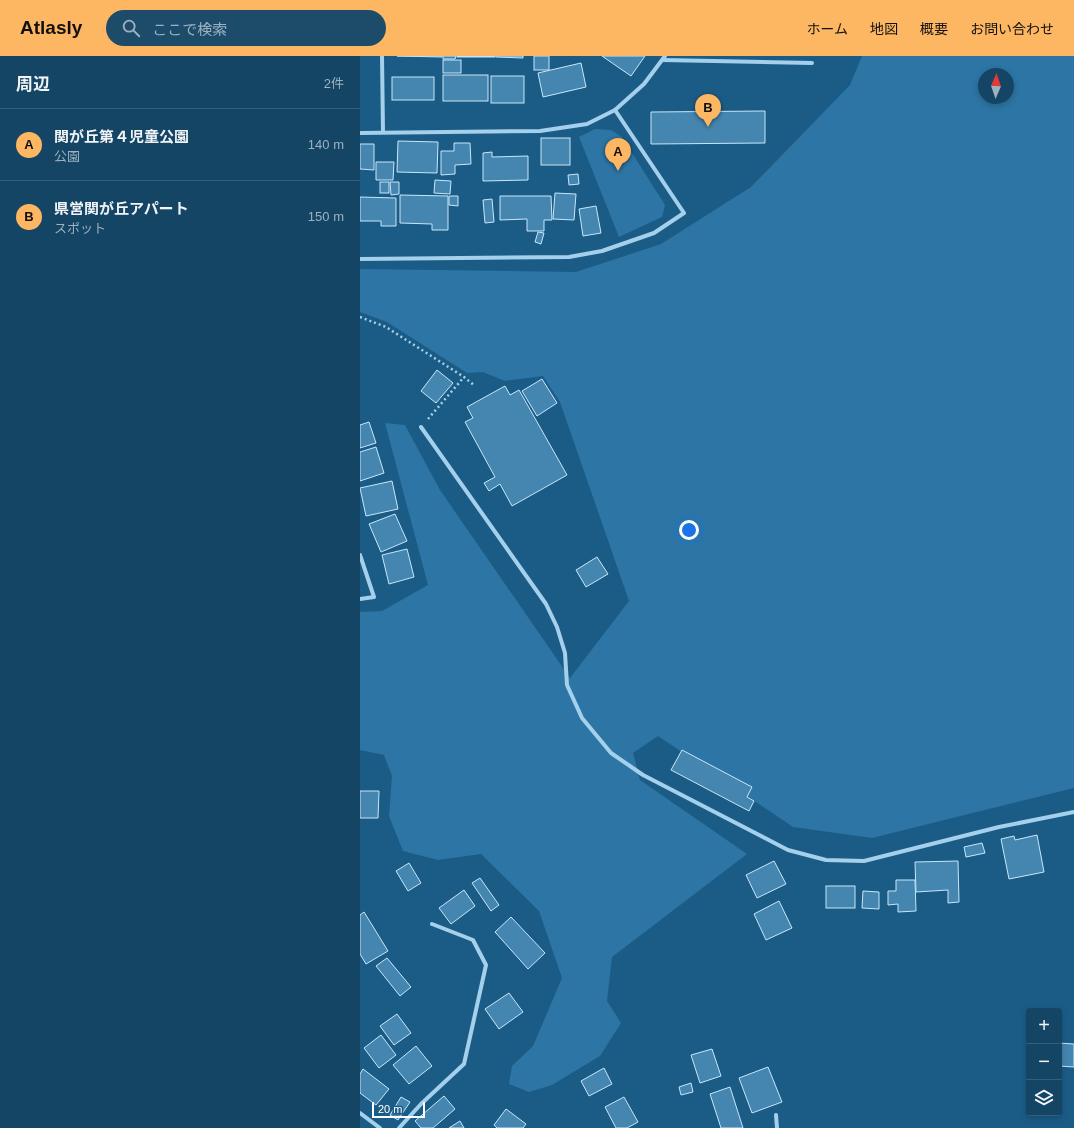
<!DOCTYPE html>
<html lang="ja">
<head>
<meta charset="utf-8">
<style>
	body { margin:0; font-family:Arial,"Noto Sans JP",sans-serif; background:#1d4c6b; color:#f1f3f6 }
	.controls { position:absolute; right:12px; bottom:12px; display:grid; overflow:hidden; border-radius:4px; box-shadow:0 2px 6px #0003 }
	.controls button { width:36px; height:36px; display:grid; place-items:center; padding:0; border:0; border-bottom:1px solid #335d79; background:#144565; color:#f1f3f6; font:20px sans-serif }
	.compass { position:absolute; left:618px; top:12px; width:36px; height:36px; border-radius:50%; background:#144565; box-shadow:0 2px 6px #0003; rotate:2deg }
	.scale { position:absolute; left:12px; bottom:10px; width:53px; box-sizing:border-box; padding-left:4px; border:2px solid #fff; border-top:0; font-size:11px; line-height:14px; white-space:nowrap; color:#fff; -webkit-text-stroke:3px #1b5c87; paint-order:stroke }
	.you { position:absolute; left:329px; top:474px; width:14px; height:14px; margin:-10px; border:3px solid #fff; border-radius:50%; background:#1a73e8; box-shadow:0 0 0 6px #1a73e833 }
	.badge { display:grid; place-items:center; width:26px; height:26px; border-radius:50%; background:#fdb661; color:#111; font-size:13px; font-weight:700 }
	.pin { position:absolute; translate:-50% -33px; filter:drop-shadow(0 1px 2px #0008) }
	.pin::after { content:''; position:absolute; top:21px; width:14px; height:12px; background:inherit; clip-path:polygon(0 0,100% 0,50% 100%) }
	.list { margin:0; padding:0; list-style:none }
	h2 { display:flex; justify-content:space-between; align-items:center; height:52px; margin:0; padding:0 16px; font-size:17px }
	h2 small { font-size:13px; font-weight:400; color:#9db1bf }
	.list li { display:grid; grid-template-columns:26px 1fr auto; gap:12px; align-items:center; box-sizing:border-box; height:72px; padding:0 16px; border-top:1px solid #335d79 }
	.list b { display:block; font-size:15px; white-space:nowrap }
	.list p { margin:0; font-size:13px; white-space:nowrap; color:#9db1bf }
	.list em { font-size:13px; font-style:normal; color:#9db1bf }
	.icon { flex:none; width:22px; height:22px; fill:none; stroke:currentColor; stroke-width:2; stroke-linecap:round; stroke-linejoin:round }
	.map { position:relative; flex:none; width:714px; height:1072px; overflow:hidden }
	header { display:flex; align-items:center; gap:24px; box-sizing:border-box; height:56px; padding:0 20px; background:#fdb661; color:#111 }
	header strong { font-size:19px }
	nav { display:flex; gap:22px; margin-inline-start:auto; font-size:14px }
	.search { width:280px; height:36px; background:#1d4c6b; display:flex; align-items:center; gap:10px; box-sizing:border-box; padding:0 14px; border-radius:22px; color:#9db1bf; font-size:15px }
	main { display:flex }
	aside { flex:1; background:#144565 }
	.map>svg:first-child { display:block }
</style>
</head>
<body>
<header>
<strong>Atlasly</strong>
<div class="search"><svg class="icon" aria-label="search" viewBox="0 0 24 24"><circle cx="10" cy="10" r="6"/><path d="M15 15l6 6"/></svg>ここで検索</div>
<nav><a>ホーム</a><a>地図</a><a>概要</a><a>お問い合わせ</a></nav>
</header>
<main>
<aside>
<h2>周辺<small>2件</small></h2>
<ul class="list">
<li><span class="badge">A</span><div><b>関が丘第４児童公園</b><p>公園</p></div><em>140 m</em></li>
<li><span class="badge">B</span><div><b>県営関が丘アパート</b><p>スポット</p></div><em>150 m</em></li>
</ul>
</aside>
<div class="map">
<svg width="714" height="1072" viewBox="0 0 714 1072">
	<rect width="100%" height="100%" fill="#1b5c87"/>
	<g fill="#2c75a4" fill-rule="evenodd">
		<path d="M502,0H714V732L512,782L433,771L298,680L273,697L280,724L387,798L252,901L247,945L261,967L240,1000L192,1029L169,1036L149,1028L152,1010L173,990L202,922L179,855L121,798L78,804L43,795L29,760L32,720L24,699L0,694V556L22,555L68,529L25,367L45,369L80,434L210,622L269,545L200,346L183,320L145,325L123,316L107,317L27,266L0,256V213L216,216L301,188L391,131L490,29ZM624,18H648V42H624Z"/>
		<polygon points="235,73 251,74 262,81 305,149 302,161 259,181 219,81"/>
	</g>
	<g fill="#4486b0" stroke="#c9e6f9">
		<polygon points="37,0 82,0 82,1"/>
		<polygon points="83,0 96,0 95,3 83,3"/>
		<rect x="97" y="0" width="38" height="1"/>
		<polygon points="136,0 163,0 163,2 136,1"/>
		<rect x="174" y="0" width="15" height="14"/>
		<polygon points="242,0 285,0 271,20"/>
		<rect x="83" y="4" width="18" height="13"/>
		<polygon points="221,7 226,31 183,41 178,17"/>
		<rect x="83" y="19" width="45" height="26"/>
		<rect x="131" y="20" width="33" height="27"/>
		<rect x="32" y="21" width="42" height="23"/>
		<polygon points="405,55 405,87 291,88 291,56"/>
		<rect x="181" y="82" width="29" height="27"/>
		<polygon points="38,85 78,86 77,117 37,116"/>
		<polygon points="94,87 110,87 111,108 95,109 95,118 81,119 81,95 94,95"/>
		<polygon points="0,88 14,88 14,114 0,113"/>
		<polygon points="132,96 132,101 168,100 168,124 123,125 123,97"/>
		<polygon points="16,106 34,106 33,124 16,124"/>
		<polygon points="218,118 219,128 209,129 208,119"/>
		<polygon points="75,124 91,125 90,138 74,137"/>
		<rect x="20" y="126" width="9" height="11"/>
		<polygon points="30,126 39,126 39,138 31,139"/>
		<polygon points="195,137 216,138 214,164 193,163"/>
		<polygon points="40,139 88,140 88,174 72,174 72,168 40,167"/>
		<polygon points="89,140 98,140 98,150 89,149"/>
		<polygon points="140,140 191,140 192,164 184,164 184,175 167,175 167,163 140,164"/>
		<polygon points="0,141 36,142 36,170 21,170 21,165 0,165"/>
		<polygon points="132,143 134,166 125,167 123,144"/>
		<polygon points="236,150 241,177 223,180 219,153"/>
		<polygon points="178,176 184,177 181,188 175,186"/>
		<polygon points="77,314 93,327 76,347 61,335"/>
		<polygon points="182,323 197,347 177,360 162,335"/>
		<polygon points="145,330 150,339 159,334 207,419 152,450 140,428 129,435 124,427 135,421 105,366 113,362 107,351"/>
		<polygon points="9,366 16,387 0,392 0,369"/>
		<polygon points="16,391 24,417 0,425 0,396"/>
		<polygon points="32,425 38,453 6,460 0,432"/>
		<polygon points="35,458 47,485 21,496 9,468"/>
		<polygon points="47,493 54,521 29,528 22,499"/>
		<polygon points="237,501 248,518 226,531 216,514"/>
		<polygon points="322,694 392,731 387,741 394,745 389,755 311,714"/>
		<polygon points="0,735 19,735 18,762 0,762"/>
		<polygon points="677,779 684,816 649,823 641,783 654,780 655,784"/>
		<polygon points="622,787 625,797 606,801 604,791"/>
		<polygon points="414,805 426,828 397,842 386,819"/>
		<polygon points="598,805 599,846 588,847 588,834 556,836 555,806"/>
		<polygon points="49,807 61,827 48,835 36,815"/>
		<polygon points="120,822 139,849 131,855 112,827"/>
		<polygon points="536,824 555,824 556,855 538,856 538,848 528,849 528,835 536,835"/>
		<rect x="466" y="830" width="29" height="22"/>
		<polygon points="104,834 115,850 91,868 79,852"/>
		<polygon points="503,835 519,836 519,853 502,852"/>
		<polygon points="419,845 432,872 406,884 394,858"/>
		<polygon points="4,856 28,895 6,908 0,898 0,859"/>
		<polygon points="151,861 185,897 168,913 135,876"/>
		<polygon points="27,902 51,931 40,940 16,910"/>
		<polygon points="149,937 163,956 139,973 125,953"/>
		<polygon points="37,958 51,977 34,989 20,970"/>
		<polygon points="21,979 36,999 19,1012 4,992"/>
		<polygon points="699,987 714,988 714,1011 699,1010"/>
		<polygon points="56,990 72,1010 49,1028 33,1009"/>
		<polygon points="352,993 361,1020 340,1027 331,999"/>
		<polygon points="408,1011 422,1046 392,1057 379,1022"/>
		<polygon points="244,1012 252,1028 229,1040 221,1025"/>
		<polygon points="3,1013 29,1033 16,1049 0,1037 0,1018"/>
		<polygon points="331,1027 333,1036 321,1039 319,1031"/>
		<polygon points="370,1031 383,1072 361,1072 350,1038"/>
		<polygon points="84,1040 95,1053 73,1072 61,1072 55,1065"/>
		<polygon points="41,1041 50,1046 38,1064 30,1059"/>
		<polygon points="264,1041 278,1066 267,1072 256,1072 245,1051"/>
		<polygon points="146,1053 166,1068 163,1072 137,1072 134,1069"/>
		<polygon points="100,1065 104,1072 89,1072"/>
	</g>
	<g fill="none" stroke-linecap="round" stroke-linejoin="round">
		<g stroke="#a4d0ec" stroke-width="2.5" stroke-dasharray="2 3" stroke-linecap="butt">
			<polyline points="0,261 26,271 104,321 115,330"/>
			<polyline points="68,363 104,321"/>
		</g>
		<g stroke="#a4d0ec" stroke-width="4">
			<polyline points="22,0 23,76"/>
			<polyline points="303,4 452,7"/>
			<polyline points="0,77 180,75 227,68 255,54 284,28 305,0"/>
			<polyline points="0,203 209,201 242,195 294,177 324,157 255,54"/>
			<polyline points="61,371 186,548 197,571 205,597 207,629 222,662 251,697 283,719 428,794 466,804 504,805 639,771 714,756"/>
			<polyline points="0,499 14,541 0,543"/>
			<polyline points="0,1057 20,1072"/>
			<polyline points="416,1059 417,1072"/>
			<polyline points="39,1072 61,1048 104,1008 126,909 113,884 72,868"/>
		</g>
	</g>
</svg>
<div class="controls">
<button>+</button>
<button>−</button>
<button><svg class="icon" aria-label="layers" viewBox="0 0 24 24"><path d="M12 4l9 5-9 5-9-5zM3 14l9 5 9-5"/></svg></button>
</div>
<svg class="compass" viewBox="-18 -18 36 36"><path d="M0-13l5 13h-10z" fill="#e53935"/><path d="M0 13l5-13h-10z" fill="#9db1bf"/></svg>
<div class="scale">20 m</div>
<div class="you"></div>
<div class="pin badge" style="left:258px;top:115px">A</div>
<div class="pin badge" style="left:348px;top:71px">B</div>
</div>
</main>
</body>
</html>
